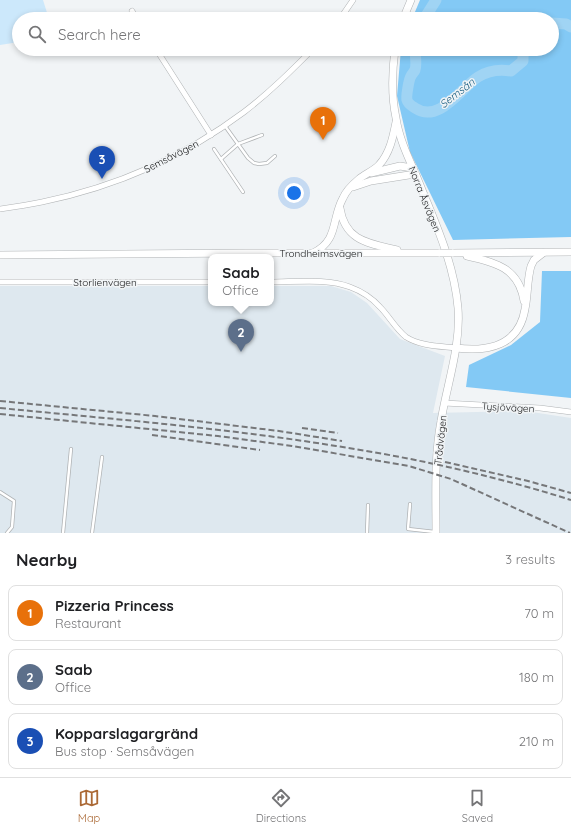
<!DOCTYPE html>
<html lang="en">
<head>
<meta charset="utf-8">
<style>
	body { margin:0; font-family:Quicksand,sans-serif; background:#f2f2f2; color:#202124 }
	.you { position:absolute; left:294px; top:193px; width:14px; height:14px; margin:-10px; border:3px solid #fff; border-radius:50%; background:#1a73e8; box-shadow:0 0 0 6px #1a73e833 }
	.badge { display:grid; place-items:center; width:26px; height:26px; border-radius:50%; background:#ab6935; color:#fff; font-size:13px; font-weight:700 }
	.pin { position:absolute; translate:-50% -33px; filter:drop-shadow(0 1px 2px #0008) }
	.pin::after { content:''; position:absolute; top:21px; width:14px; height:12px; background:inherit; clip-path:polygon(0 0,100% 0,50% 100%) }
	.popup { position:absolute; left:208px; top:254px; width:66px; height:52px; box-sizing:border-box; display:grid; place-content:center; border-radius:8px; background:#fff; filter:drop-shadow(0 1px 3px #0005); font-size:13px; white-space:nowrap; color:#757577 }
	.popup b { font-size:15px; color:#202124 }
	.popup::after { content:''; position:absolute; left:50%; top:100%; margin-left:-8px; border:8px solid transparent; border-top-color:#fff }
	.list { margin:0; padding:0; list-style:none }
	h2 { display:flex; justify-content:space-between; align-items:center; height:52px; margin:0; padding:0 16px; font-size:17px }
	h2 small { font-size:13px; font-weight:400; color:#757577 }
	.list li { display:grid; grid-template-columns:26px 1fr auto; gap:12px; align-items:center; box-sizing:border-box; height:56px; margin:0 8px 8px; padding:0 8px; border:1px solid #e0e0e0; border-radius:8px }
	.list b { display:block; font-size:15px; white-space:nowrap }
	.list p { margin:0; font-size:13px; white-space:nowrap; color:#757577 }
	.list em { font-size:13px; font-style:normal; color:#757577 }
	.icon { flex:none; width:22px; height:22px; fill:none; stroke:currentColor; stroke-width:2; stroke-linecap:round; stroke-linejoin:round }
	.map { position:relative; flex:none; width:571px; height:533px; overflow:hidden }
	.search { position:absolute; background:#fff; box-shadow:0 2px 6px #0003; left:12px; right:12px; top:12px; height:44px; display:flex; align-items:center; gap:10px; box-sizing:border-box; padding:0 14px; border-radius:22px; color:#757577; font-size:15px }
	.sheet { height:244px; background:#fff }
	nav { display:flex; justify-content:space-around; align-items:center; box-sizing:border-box; height:56px; border-top:1px solid #e0e0e0; background:#fff; font-size:11px; color:#757577 }
	nav a { display:grid; justify-items:center; gap:2px }
	nav .on { color:#ab6935 }
	.map>svg:first-child { display:block }
</style>
</head>
<body>
<div class="map">
<svg width="571" height="533" viewBox="0 0 571 533">
	<rect width="100%" height="100%" fill="#f1f4f6"/>
	<polygon fill="#dee8ef" points="0,286 211,286 211,303 271,303 271,286 331,286 351,292 367,303 400,339 445,356 433,413 525,411 571,418 571,533 0,533"/>
	<polygon fill="#cce8fb" points="0,0 43,0 49,19 19,19 19,42 0,45"/>
	<g fill="#83c9f5">
		<polygon points="420,0 571,0 571,237 453,240 410,152 397,96 401,49 552,49 552,19 412,19"/>
		<polygon points="542,271 571,271 571,398 466,387 469,365 511,345 540,322"/>
	</g>
	<g fill="none" stroke-linecap="round" stroke-linejoin="round">
		<g stroke="#a0d4f4" stroke-width="11">
			<polyline points="424,19 436,0"/>
			<polyline points="552,23 566,24 571,27"/>
			<path d="M415,49C415,55 417,65 415,70C414,72 412,74 411,76C409,79 406,96 407,100C408,104 412,106 415,108C439,124 461,88 478,77C489,70 499,69 511,71L523,61V54L528,49"/>
		</g>
		<defs>
			<g id="lane">
				<polyline points="225,126 248,158 254,163 259,164 267,163 275,156"/>
				<polyline points="214,149 243,192"/>
				<polyline points="221,159 238,144 262,135"/>
				<polyline points="0,492 14,501 12,527 7,533"/>
				<polyline points="410,504 408,529 435,532"/>
				<polyline points="63,533 71,449"/>
				<polyline points="92,533 102,457"/>
				<polyline points="367,533 368,505"/>
			</g>
			<g id="street">
				<polyline points="132,11 137,19"/>
				<polyline points="343,16 350,19"/>
				<polyline points="340,19 353,0"/>
				<polyline points="156,49 211,135"/>
				<path d="M0,209C14,207 28,205 42,202C115,187 184,157 244,112C269,93 291,71 313,49"/>
				<polyline points="0,282 211,282"/>
				<path d="M271,282C295,282 328,278 350,287C361,291 372,298 380,307C389,316 395,328 406,337C420,346 440,346 456,348"/>
				<polyline points="444,403 540,408 571,412"/>
			</g>
			<g id="secondary">
				<polyline points="403,19 411,0"/>
				<path d="M395,49C392,72 391,95 396,118C399,138 408,157 416,175C433,218 454,261 458,308C461,346 447,384 441,421C434,458 436,496 436,533"/>
				<polyline points="371,173 400,166 412,168"/>
				<polyline points="353,187 371,181 415,174"/>
				<path d="M340,208C345,241 368,243 397,250"/>
				<path d="M313,253C339,240 331,220 343,198C346,191 353,184 359,179C365,174 373,171 379,165C390,153 393,137 396,122"/>
				<polyline points="452,253 571,252"/>
				<polyline points="0,255 246,253 440,253"/>
				<path d="M467,256C495,262 519,268 524,301"/>
				<path d="M456,348C488,352 519,346 525,309C528,295 527,280 531,266L534,260L543,253"/>
			</g>
		</defs>
		<use href="#lane" stroke="#b0b3b5" stroke-width="4"/>
		<use href="#street" stroke="#b0b3b5" stroke-width="6"/>
		<use href="#secondary" stroke="#b0b3b5" stroke-width="8"/>
		<use href="#lane" stroke="#fff" stroke-width="2.5"/>
		<use href="#street" stroke="#fff" stroke-width="5"/>
		<use href="#secondary" stroke="#fff" stroke-width="7"/>
		<g stroke="#767779" stroke-width="2" stroke-dasharray="6 3" stroke-linecap="butt">
			<polyline points="0,401 155,416 279,431 342,441"/>
			<path d="M0,408C112,419 225,428 336,446C415,458 495,476 571,500"/>
			<polyline points="0,414 218,436 292,446 409,466 451,479 570,533"/>
			<polyline points="302,428 338,433"/>
			<polyline points="152,435 260,450"/>
			<polyline points="445,462 528,481 571,493"/>
		</g>
		<defs>
			<polyline id="secondary-bridge" points="440,253 452,253"/>
		</defs>
		<use href="#secondary-bridge" stroke="#b0b3b5" stroke-width="8" stroke-linecap="butt"/>
		<use href="#secondary-bridge" stroke="#fff" stroke-width="7"/>
	</g>
	<g text-anchor="middle" stroke-width="3" stroke-linejoin="round" paint-order="stroke">
		<g font-size="10" fill="#18191a" stroke="#f1f4f6">
			<text transform="translate(171 156) rotate(-27)" y="4">Semsåvägen</text>
			<text transform="translate(425 199) rotate(68)" y="4">Norra Åsvägen</text>
			<text x="321" y="257">Trondheimsvägen</text>
			<text x="105" y="286">Storlienvägen</text>
			<text transform="translate(508 407) rotate(3)" y="4">Tysjövägen</text>
			<text transform="translate(440 440) rotate(-84)" y="4">Trådvägen</text>
		</g>
		<g font-size="11" font-style="italic" fill="#195e82" stroke="#f1f4f6">
			<text transform="translate(457 93) rotate(-38)" y="4">Semsån</text>
		</g>
	</g>
</svg>
<div class="you"></div>
<div class="pin badge" style="left:323px;top:140px;background:#e8710a">1</div>
<div class="pin badge" style="left:241px;top:352px;background:#5c6f8a">2</div>
<div class="popup"><b>Saab</b>Office</div>
<div class="pin badge" style="left:102px;top:179px;background:#1a4fb4">3</div>
<div class="search"><svg class="icon" aria-label="search" viewBox="0 0 24 24"><circle cx="10" cy="10" r="6"/><path d="M15 15l6 6"/></svg>Search here</div>
</div>
<section class="sheet">
<h2>Nearby<small>3 results</small></h2>
<ul class="list">
<li><span class="badge" style="background:#e8710a">1</span><div><b>Pizzeria Princess</b><p>Restaurant</p></div><em>70 m</em></li>
<li><span class="badge" style="background:#5c6f8a">2</span><div><b>Saab</b><p>Office</p></div><em>180 m</em></li>
<li><span class="badge" style="background:#1a4fb4">3</span><div><b>Kopparslagargränd</b><p>Bus stop · Semsåvägen</p></div><em>210 m</em></li>
</ul>
</section>
<nav>
<a class="on"><svg class="icon" aria-label="map" viewBox="0 0 24 24"><path d="M3 6l6-2 6 2 6-2v14l-6 2-6-2-6 2zM9 4v14M15 6v14"/></svg>Map</a>
<a><svg class="icon" aria-label="directions" viewBox="0 0 24 24"><path d="M12 3l9 9-9 9-9-9zM9 14v-3h6M13 9l2 2-2 2"/></svg>Directions</a>
<a><svg class="icon" aria-label="saved" viewBox="0 0 24 24"><path d="M7 4h10v16l-5-4-5 4z"/></svg>Saved</a>
</nav>
</body>
</html>
